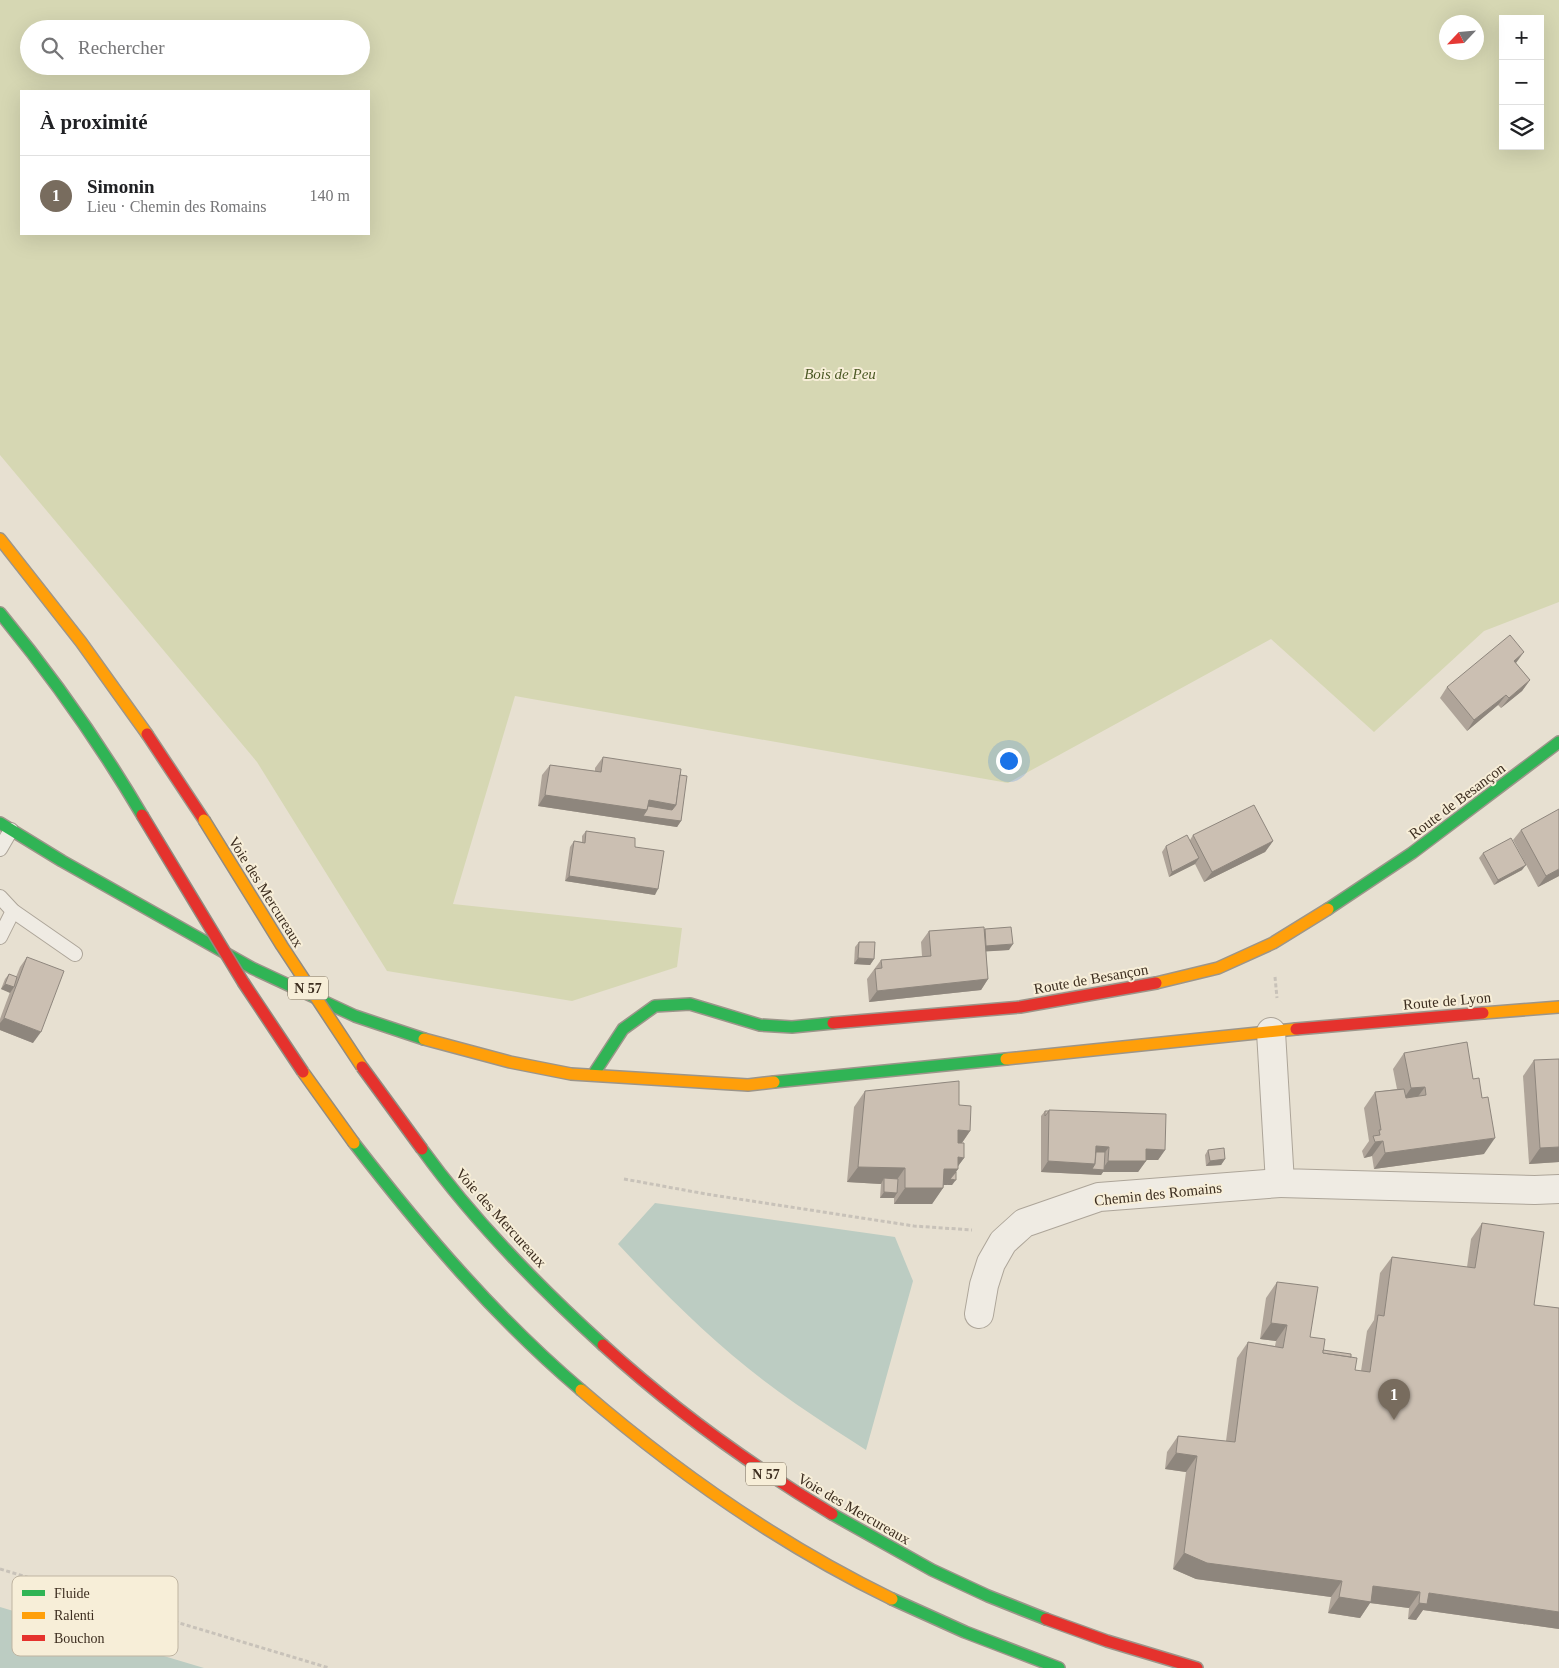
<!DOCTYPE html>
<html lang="fr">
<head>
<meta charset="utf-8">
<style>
	body { margin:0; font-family:Georgia,serif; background:#f6f6f6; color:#202124 }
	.controls { position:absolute; right:15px; top:15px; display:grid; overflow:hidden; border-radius:0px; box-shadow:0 5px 20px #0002 }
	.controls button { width:45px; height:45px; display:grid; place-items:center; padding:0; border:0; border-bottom:1px solid #e0e0e0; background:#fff; color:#202124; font:25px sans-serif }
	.compass { position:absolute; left:1439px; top:15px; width:45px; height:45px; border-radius:50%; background:#fff; box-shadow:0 5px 20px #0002; rotate:244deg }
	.you { position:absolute; left:1008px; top:760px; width:18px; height:18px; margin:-12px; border:4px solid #fff; border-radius:50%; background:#1a73e8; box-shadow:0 0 0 8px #1a73e833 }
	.badge { display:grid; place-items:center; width:32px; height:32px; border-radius:50%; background:#786c5e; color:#fff; font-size:16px; font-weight:700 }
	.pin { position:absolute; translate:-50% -41px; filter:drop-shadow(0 1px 2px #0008) }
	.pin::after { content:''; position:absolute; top:26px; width:18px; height:15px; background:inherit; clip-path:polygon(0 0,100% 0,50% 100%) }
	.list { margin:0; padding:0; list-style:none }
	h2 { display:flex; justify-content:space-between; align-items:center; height:65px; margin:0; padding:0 20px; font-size:21px }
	h2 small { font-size:16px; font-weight:400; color:#757577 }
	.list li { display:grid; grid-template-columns:32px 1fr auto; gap:15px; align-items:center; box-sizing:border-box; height:80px; padding:0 20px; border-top:1px solid #e0e0e0 }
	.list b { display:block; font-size:19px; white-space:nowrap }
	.list p { margin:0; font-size:16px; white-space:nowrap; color:#757577 }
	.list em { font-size:16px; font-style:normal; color:#757577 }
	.icon { flex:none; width:28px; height:28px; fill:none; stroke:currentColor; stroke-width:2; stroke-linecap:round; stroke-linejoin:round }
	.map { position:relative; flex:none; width:1559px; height:1668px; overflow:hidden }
	.search { position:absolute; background:#fff; box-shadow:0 5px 20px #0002; left:20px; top:20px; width:350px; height:55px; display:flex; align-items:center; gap:12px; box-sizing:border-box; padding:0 18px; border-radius:28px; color:#757577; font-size:19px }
	.panel { position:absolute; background:#fff; box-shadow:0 5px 20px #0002; left:20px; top:90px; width:350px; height:145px; border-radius:0px }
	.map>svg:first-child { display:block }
</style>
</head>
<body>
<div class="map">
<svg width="1559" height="1668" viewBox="0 0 1559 1668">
	<rect width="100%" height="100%" fill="#e7e0d1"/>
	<path fill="#d6d7b3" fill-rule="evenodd" d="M0,0H1559V602L1484,631L1374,732L1271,639L1008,783L515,696L453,904L682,928L677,967L572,1001L387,971L257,762L0,455ZM1503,19H1540V146H1503ZM1476,22V52H1446V22ZM29,29H361V66H29ZM21,91H369V234H21Z"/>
	<g fill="#bcccc2">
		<path d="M655,1203L895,1237L913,1281L866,1450C843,1435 819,1420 796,1404C730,1359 672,1302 618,1244Z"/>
		<polygon points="0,1607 204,1668 0,1668"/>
	</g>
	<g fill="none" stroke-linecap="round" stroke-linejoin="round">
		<defs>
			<g id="lane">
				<polyline points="0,849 11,830"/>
				<polyline points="0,897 13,911 75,954"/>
				<polyline points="0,937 13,911"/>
			</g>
			<g id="street">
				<polyline points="1271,1032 1280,1183 1535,1190 1559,1189"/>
				<polyline points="979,1314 984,1285 991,1263 1003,1242 1024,1223 1099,1197 1280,1183"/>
			</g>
			<g id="fast">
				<path d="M0,613C53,677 100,744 142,815"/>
				<polyline points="0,823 62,861 252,968 355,1016 424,1039"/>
				<polyline points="1328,909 1412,853 1559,742"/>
				<polyline points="593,1075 623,1029 655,1006 690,1004 760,1025 792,1027 833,1023"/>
				<polyline points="774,1082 1006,1059"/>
				<path d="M354,1143C423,1232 495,1317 581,1390"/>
				<path d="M422,1149C474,1221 538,1286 603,1345"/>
				<polyline points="832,1514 932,1570 988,1596 1046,1619"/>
				<polyline points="892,1599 965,1632 1059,1668"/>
			</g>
			<g id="slow">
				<polyline points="0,539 81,642 147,734"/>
				<polyline points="1156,983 1218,968 1273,943 1328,909"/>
				<polyline points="1483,1013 1559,1007"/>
				<polyline points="424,1039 510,1062 571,1074 748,1085 774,1082"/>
				<polyline points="1006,1059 1296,1029"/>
				<path d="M581,1390C676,1472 779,1544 892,1599"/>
			</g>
			<g id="jam">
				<polyline points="147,734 204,820"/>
				<polyline points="833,1023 1020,1007 1156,983"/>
				<polyline points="1296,1029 1483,1013"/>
				<path d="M603,1345C673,1409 750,1465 832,1514"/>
				<polyline points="1046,1619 1107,1641 1197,1668"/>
			</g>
		</defs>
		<use href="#lane" stroke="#ada599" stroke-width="16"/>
		<use href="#street" stroke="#ada599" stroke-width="30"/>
		<use href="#fast" stroke="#9c958a" stroke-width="14"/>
		<use href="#slow" stroke="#9c958a" stroke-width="14"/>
		<use href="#jam" stroke="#9c958a" stroke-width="14"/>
		<g stroke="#c8c2b9" stroke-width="3" stroke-dasharray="4 2.5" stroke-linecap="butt">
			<polyline points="1275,977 1277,998"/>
			<polyline points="624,1179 706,1194 914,1226 972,1230"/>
			<polyline points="0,1569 329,1668"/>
		</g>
		<use href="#lane" stroke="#efebe3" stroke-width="14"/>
		<use href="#street" stroke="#efebe3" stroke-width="28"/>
		<use href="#fast" stroke="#30b455" stroke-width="11"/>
		<use href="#slow" stroke="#ff9f0a" stroke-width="11"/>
		<use href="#jam" stroke="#e5322d" stroke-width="11"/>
		<defs>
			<g id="slow-bridge">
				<polyline points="204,820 282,946 362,1067"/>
				<polyline points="303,1072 354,1143"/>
			</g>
			<g id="jam-bridge">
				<polyline points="142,815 243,982 303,1072"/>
				<polyline points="362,1067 422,1149"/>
			</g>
		</defs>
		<use href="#slow-bridge" stroke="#928b80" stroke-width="14" stroke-linecap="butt"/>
		<use href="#jam-bridge" stroke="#928b80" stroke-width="14" stroke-linecap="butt"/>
		<use href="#slow-bridge" stroke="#ff9f0a" stroke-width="11"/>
		<use href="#jam-bridge" stroke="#e5322d" stroke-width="11"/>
	</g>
	<g fill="#afa499">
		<polygon points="1516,663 1530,680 1522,691 1501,708 1498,705 1467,731 1440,698 1447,687"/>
		<polygon points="603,757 680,775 681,821 677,827 538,806 542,775 550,765 595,771 595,768"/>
		<polygon points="1521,830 1559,876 1538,887 1513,840"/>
		<polygon points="586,831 635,847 655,895 565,881 570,847 574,841 582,842 582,836"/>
		<polygon points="1193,835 1273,841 1265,852 1204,882 1195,864 1169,877 1162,852 1166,846 1190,840"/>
		<polygon points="1483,853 1522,870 1494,885 1479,858"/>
		<polygon points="985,929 1009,950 986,951 988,979 981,990 869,1002 867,979 881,960 922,956 921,942 929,931"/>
		<polygon points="859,942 874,959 870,965 854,964 855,947"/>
		<polygon points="27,957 33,1043 0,1030 0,1019 10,992 1,989 5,979 9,974 16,977 20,967"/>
		<polygon points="1404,1053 1484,1154 1374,1169 1372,1156 1364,1158 1362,1151 1369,1141 1364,1108 1375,1092 1397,1089 1393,1069"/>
		<polygon points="1534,1060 1559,1162 1529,1164 1523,1076"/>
		<polygon points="865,1091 959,1105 970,1131 962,1143 964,1158 958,1166 958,1169 956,1172 952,1185 944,1185 943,1188 932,1204 894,1204 894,1198 880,1198 881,1184 847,1182 854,1107"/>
		<polygon points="1045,1111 1049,1111 1165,1150 1158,1160 1146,1160 1146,1161 1138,1172 1103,1172 1101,1175 1041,1172 1041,1116"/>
		<polygon points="1208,1150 1225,1159 1221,1165 1206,1166 1205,1155"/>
		<polygon points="1482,1223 1534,1305 1559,1308 1559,1629 1423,1610 1416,1620 1408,1619 1409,1608 1370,1603 1360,1618 1328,1613 1331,1597 1196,1579 1173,1569 1186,1472 1165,1469 1167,1452 1178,1436 1226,1441 1237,1358 1248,1342 1275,1346 1276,1341 1260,1339 1266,1298 1277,1282 1310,1337 1323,1350 1351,1357 1355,1370 1361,1371 1367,1331 1374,1320 1380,1273 1392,1257 1467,1267 1471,1239"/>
	</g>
	<g fill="#8e867d">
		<polygon points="1524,652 1516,663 1506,671 1514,661"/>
		<polygon points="1530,680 1522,691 1501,708 1509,698"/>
		<polygon points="1506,695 1498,705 1467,731 1474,720"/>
		<polygon points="545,795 649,800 676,805 681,821 677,827 538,806"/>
		<polygon points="1273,841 1265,852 1204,882 1212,872"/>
		<polygon points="1199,858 1195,864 1169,877 1172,872"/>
		<polygon points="1526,865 1522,870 1494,885 1498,880"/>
		<polygon points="1559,869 1559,876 1538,887 1546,876"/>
		<polygon points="569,876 658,889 655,895 565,881"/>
		<polygon points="1013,944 1009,950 978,952 982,946"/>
		<polygon points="858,958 874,959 870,965 854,964"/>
		<polygon points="988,979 981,990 869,1002 877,991"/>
		<polygon points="5,984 14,987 10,993 1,989"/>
		<polygon points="4,1018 41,1032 33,1043 0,1030 0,1023"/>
		<polygon points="1425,1087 1414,1102 1400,1104 1411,1088"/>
		<polygon points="958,1130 970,1131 959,1147 947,1146"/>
		<polygon points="1495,1138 1484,1154 1374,1169 1385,1153"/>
		<polygon points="1383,1141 1372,1156 1364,1158 1375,1142"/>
		<polygon points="1096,1146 1109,1147 1101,1158 1092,1157"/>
		<polygon points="1559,1147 1559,1162 1529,1164 1540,1148"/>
		<polygon points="1146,1149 1165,1150 1158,1160 1139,1160"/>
		<polygon points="958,1157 964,1158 956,1169 958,1169 947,1185 933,1185 944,1169"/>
		<polygon points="1225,1159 1221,1165 1206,1166 1210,1161"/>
		<polygon points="1048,1161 1095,1164 1102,1170 1108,1161 1146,1161 1138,1172 1103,1172 1101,1175 1041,1172"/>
		<polygon points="858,1167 905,1168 894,1184 884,1178 881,1184 847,1182"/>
		<polygon points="950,1179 956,1180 952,1185 947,1185"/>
		<polygon points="905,1188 943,1188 932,1204 894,1204"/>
		<polygon points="884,1192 897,1193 894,1198 880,1198"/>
		<polygon points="1271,1323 1287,1325 1276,1341 1260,1339"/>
		<polygon points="1176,1453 1197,1456 1186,1472 1165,1469"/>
		<polygon points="1184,1553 1342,1581 1331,1597 1196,1579 1173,1569"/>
		<polygon points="1373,1586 1420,1592 1409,1608 1370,1603 1360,1618 1328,1613 1339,1597"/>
		<polygon points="1429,1593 1559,1612 1559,1629 1423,1610 1416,1620 1408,1619 1419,1603"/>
	</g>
	<g fill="#cbbfb2" stroke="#8e867d">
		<polygon points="1510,635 1524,652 1514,661 1530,680 1509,698 1506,695 1474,720 1447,687"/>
		<polygon points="603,757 681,769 676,805 649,800 647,810 545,795 550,765 601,772"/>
		<polygon points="680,775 687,776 681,821 643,816 647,810 648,806 672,810 676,805"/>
		<polygon points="1254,805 1273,841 1212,872 1193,835"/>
		<polygon points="1559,809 1559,869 1546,876 1521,830"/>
		<polygon points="586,831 635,838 635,847 664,851 658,889 569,876 574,841 585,843"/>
		<polygon points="1187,835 1199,858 1172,872 1166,846"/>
		<polygon points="1511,838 1526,865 1498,880 1483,853"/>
		<polygon points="984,927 988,979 877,991 875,969 882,968 881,960 931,956 929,931"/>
		<polygon points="1011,927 1013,944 986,946 985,929"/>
		<polygon points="859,942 875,942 874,959 858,958"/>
		<polygon points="27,957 64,971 41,1032 4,1018"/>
		<polygon points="9,974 17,977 14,987 5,984"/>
		<polygon points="1467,1042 1473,1079 1479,1078 1482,1098 1488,1097 1495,1138 1385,1153 1383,1141 1375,1142 1373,1136 1380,1135 1379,1130 1381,1130 1375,1092 1404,1089 1406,1098 1426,1095 1425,1087 1411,1088 1404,1053"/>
		<polygon points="1559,1059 1559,1147 1540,1148 1534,1060"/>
		<polygon points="959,1081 959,1105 971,1106 970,1131 958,1130 958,1143 964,1143 964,1158 958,1157 958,1169 944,1169 943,1188 905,1188 905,1168 858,1167 865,1091"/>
		<polygon points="1049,1110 1166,1114 1165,1150 1146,1149 1146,1161 1108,1161 1109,1147 1096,1146 1095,1164 1048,1161"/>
		<polygon points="1045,1111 1049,1111 1045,1116"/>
		<polygon points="1224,1148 1225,1159 1210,1161 1208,1150"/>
		<polygon points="1096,1152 1105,1152 1104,1170 1092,1169 1095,1164"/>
		<polygon points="956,1172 956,1180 950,1179"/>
		<polygon points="884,1178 898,1179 897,1193 884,1192"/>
		<polygon points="1482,1223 1544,1232 1534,1305 1559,1308 1559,1612 1429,1593 1427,1604 1419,1603 1420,1592 1373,1586 1371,1602 1339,1597 1342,1581 1207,1563 1184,1553 1197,1456 1176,1453 1178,1436 1235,1442 1248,1342 1283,1348 1287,1325 1271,1323 1277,1282 1318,1287 1310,1337 1325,1339 1323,1353 1357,1358 1355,1370 1370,1372 1378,1315 1384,1316 1392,1257 1475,1268"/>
		<polygon points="1323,1350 1351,1354 1351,1357 1323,1353"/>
	</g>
	<g text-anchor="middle" stroke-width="4" stroke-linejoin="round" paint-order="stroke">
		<g fill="#f7eed8" stroke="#756857" stroke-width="1">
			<rect x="288" y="976.5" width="40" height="23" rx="4"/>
			<rect x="746" y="1462.5" width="40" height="23" rx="4"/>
		</g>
		<g font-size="14" font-weight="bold" fill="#3d2e20">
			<text x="308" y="993">N 57</text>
			<text x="766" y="1479">N 57</text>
		</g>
		<g font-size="15" font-style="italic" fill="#4d5a26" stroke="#f7eed8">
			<text x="840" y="379">Bois de Peu</text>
		</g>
		<g font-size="15" fill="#3d2e20" stroke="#f7eed8">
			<text transform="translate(1457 801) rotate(-37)" y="5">Route de Besançon</text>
			<text transform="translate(266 892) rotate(58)" y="5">Voie des Mercureaux</text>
			<text transform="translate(1091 979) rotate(-10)" y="5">Route de Besançon</text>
			<text transform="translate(1447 1001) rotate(-5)" y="5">Route de Lyon</text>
			<text transform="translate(1158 1194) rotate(-6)" y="5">Chemin des Romains</text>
			<text transform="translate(501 1218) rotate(48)" y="5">Voie des Mercureaux</text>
			<text transform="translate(854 1509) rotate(30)" y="5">Voie des Mercureaux</text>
		</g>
	</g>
	<rect x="12" y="1576" width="166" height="80" rx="8" fill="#f7eed8" stroke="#bfb4a1" stroke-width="1"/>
	<rect x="22" y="1590" width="23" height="6" fill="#30b455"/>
	<rect x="22" y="1612" width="23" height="7" fill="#ff9f0a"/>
	<rect x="22" y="1635" width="23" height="6" fill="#e5322d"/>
	<g font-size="14" fill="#3d2e20">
		<text x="54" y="1598">Fluide</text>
		<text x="54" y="1620">Ralenti</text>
		<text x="54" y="1643">Bouchon</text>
	</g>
</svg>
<div class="controls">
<button>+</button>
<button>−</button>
<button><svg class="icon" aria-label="layers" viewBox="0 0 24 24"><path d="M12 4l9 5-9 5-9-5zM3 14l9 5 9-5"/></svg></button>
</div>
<svg class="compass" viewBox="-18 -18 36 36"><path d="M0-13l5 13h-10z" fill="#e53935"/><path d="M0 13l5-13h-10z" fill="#757577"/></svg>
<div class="you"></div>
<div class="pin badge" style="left:1394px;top:1420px">1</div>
<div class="search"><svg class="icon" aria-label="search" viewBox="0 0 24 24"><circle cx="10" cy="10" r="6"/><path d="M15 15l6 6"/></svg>Rechercher</div>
<section class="panel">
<h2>À proximité<small></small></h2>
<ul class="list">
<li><span class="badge">1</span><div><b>Simonin</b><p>Lieu · Chemin des Romains</p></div><em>140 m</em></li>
</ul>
</section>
</div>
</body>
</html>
